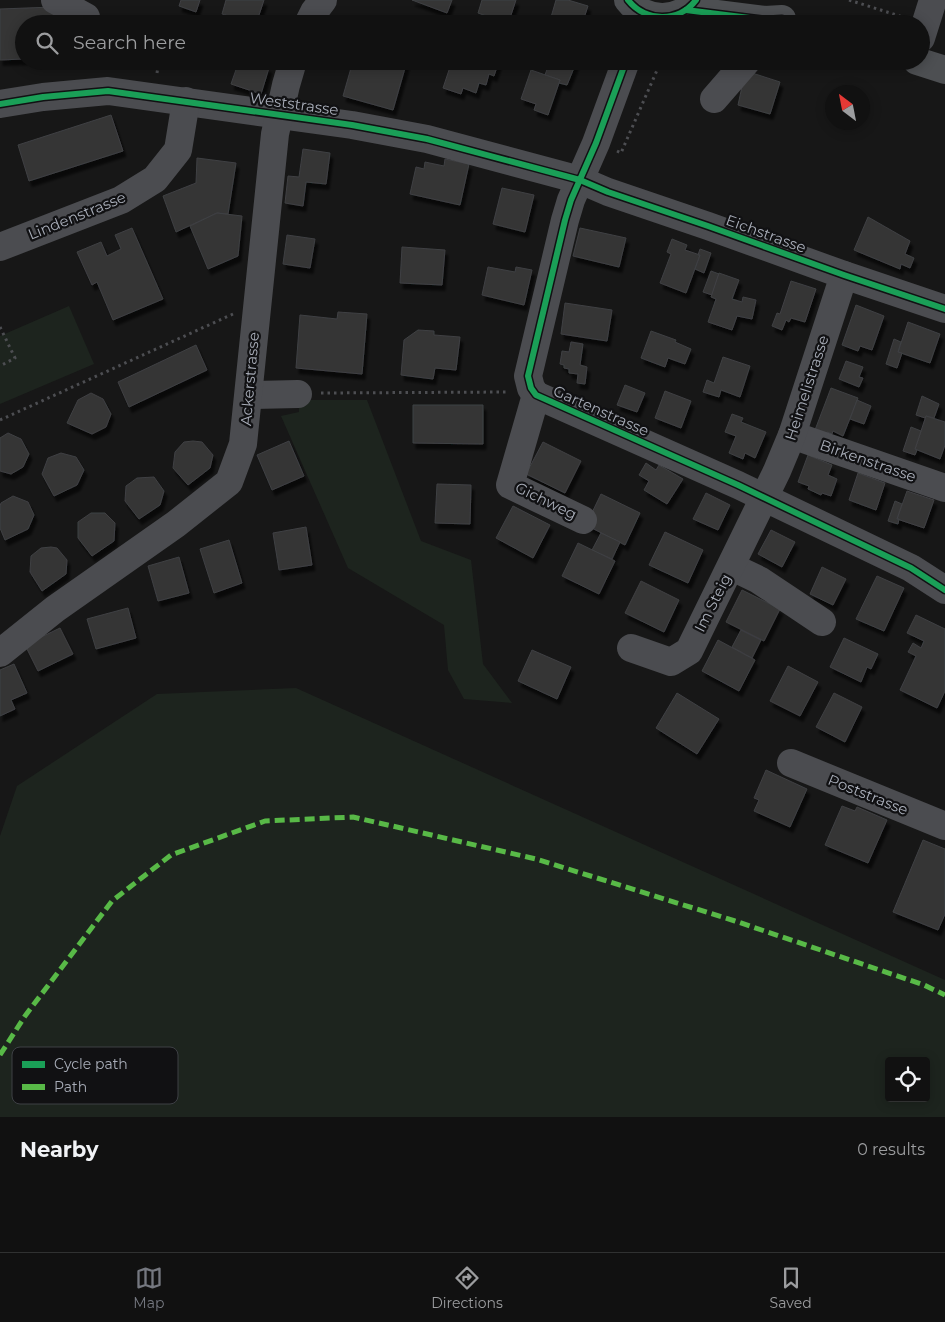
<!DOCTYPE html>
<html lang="en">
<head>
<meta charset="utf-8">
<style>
	body { margin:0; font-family:Montserrat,sans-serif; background:#1a1a1a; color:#f1f3f6 }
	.controls { position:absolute; right:15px; bottom:15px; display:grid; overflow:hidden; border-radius:5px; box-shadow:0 2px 12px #0003 }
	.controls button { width:45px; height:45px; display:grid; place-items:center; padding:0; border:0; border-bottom:1px solid #303131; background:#111; color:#f1f3f6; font:25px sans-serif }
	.compass { position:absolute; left:825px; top:85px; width:45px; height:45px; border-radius:50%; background:#111; box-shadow:0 2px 12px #0003; rotate:328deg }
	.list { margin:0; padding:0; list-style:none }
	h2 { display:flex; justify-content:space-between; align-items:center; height:65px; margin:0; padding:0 20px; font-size:21px }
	h2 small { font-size:16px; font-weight:400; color:#9c9d9f }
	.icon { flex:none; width:28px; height:28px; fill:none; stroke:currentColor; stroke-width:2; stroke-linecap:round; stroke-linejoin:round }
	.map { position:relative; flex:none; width:945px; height:1117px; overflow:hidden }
	.search { position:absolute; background:#111; box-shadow:0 2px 12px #0003; left:15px; right:15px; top:15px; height:55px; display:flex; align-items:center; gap:12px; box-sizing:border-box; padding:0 18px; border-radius:28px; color:#9c9d9f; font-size:19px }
	.sheet { height:135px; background:#111 }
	nav { display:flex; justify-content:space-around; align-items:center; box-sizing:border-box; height:70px; border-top:1px solid #303131; background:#111; font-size:14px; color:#9c9d9f }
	nav a { display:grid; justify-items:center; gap:2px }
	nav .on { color:#757880 }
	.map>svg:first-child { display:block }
</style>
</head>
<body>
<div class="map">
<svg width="945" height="1117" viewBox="0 0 945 1117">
	<defs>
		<filter id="shadow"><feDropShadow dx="3" dy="5.5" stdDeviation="1" flood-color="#0009"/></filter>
	</defs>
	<rect width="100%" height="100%" fill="#171717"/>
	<g fill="#1d241e" fill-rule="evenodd">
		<polygon points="69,306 94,364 0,404 0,336"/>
		<polygon points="299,400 367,400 421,541 471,560 483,664 512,703 464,699 448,670 444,625 348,568 281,416 299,412"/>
		<path d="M296,688L945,980V1117H0V836L17,786L157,694ZM889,1061H926V1098H889Z"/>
	</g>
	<g fill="#353536" stroke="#3f4043" filter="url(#shadow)">
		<polygon points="181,0 200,0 196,12 179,6"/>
		<polygon points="226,0 264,0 256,24 222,14"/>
		<polygon points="412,0 452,0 447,13"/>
		<polygon points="482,0 516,0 508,24 478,13"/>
		<polygon points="556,0 568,0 588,6 582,24 549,24"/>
		<polygon points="53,7 54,24 24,24 24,59 0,60 0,9"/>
		<polygon points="239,61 249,61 269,68 261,94 231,84"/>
		<polygon points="353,61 407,61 393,110 343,96"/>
		<polygon points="452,61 499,61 494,76 489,74 486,85 479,83 476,93 463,88 461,94 443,88"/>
		<polygon points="557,61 576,63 567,85 559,83 560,80 545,75 549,64 555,66"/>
		<polygon points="531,70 560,80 548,115 534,110 536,104 521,99"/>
		<polygon points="749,72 780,82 770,114 738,105 743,82"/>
		<polygon points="111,115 123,151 29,181 18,145"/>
		<polygon points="303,149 330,153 326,184 306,182 303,206 285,203 288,176 299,177"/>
		<polygon points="197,158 236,163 228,214 217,213 176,232 163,196 196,183"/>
		<polygon points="445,159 469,164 460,205 410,194 416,167 424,169 425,162 444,166"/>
		<polygon points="502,188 534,195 525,232 493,224"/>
		<polygon points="217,213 242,216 238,256 208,269 190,226"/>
		<polygon points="868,217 910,241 905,254 914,258 910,268 901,264 900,269 854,250"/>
		<polygon points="132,228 163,299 113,320 97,282 92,285 77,252 101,242 107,256 121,249 115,235"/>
		<polygon points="580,228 626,238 619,267 573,256"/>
		<polygon points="287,235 315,239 310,268 283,264"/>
		<polygon points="672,239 687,245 685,250 700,255 686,293 660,283 671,254 667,252"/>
		<polygon points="402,247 445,250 442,285 400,283"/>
		<polygon points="700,249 711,253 704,273 695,269 700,255 698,255"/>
		<polygon points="488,267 515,272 516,267 532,270 524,305 482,295"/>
		<polygon points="711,271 719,274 712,295 703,292"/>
		<polygon points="719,273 739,280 732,299 742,302 743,297 756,300 752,319 737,316 732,330 708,322 716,299 711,297"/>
		<polygon points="791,281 816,289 805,322 791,318 789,322 786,320 782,330 772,326 777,313 780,314"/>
		<polygon points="565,303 612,310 607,341 561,334"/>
		<polygon points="856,305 884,316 872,350 860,346 858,351 842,345"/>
		<polygon points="338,312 367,314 362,374 296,368 300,315 337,319"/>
		<polygon points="908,322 940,334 930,363 898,352"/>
		<polygon points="418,330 434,331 434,335 460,337 456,370 435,368 433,379 401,375 404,340"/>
		<polygon points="651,331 676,340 675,342 691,349 685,364 668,358 665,367 641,358"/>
		<polygon points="894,339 901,342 898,352 902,353 897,368 886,364"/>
		<polygon points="571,342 583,344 580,365 587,367 585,384 577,383 578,374 569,373 569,369 564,368 564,365 560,364 562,351 569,352"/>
		<polygon points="196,345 207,370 129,407 118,382"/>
		<polygon points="723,357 750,366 740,397 721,390 719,397 703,392 707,380 714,383"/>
		<polygon points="846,361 863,367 859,377 863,378 859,387 839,379"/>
		<polygon points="625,385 645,393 637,412 617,405"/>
		<polygon points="831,388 858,398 843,436 833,431 832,434 827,432 827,434 815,430"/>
		<polygon points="665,391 691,401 681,428 655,418"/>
		<polygon points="91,393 103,399 111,414 106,427 92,434 67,423 78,400"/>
		<polygon points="922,396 939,404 934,418 926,416 925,418 916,415"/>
		<polygon points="857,400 871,406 864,424 850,419"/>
		<polygon points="413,405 483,405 483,444 413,443"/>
		<polygon points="732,414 743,418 741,422 766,432 755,458 745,453 743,459 729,453 736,436 725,432"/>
		<polygon points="926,416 945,422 945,445 940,459 915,449"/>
		<polygon points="911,427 921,431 915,449 917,450 915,455 903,451"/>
		<polygon points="8,433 21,439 29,454 23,467 11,474 0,471 0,438"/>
		<polygon points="193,441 202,442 213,455 210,468 188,485 173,468 175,452 184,442"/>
		<polygon points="289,441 304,476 272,490 257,455"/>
		<polygon points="543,442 581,461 565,493 526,474"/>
		<polygon points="61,453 76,457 84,470 77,485 54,496 42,474 48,458"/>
		<polygon points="808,455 832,465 828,475 837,479 831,496 822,493 821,495 808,489 809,486 798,482"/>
		<polygon points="646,463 656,470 659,465 683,479 667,504 644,490 649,481 639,475"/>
		<polygon points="858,473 885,483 876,510 849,500"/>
		<polygon points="154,477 164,491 160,505 139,519 125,501 126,486 137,478"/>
		<polygon points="437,484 471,485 470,524 435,523"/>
		<polygon points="907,491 934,500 924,528 897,519"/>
		<polygon points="706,493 730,505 718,530 693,519"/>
		<polygon points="601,494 640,513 625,545 586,525"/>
		<polygon points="13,496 28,502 34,515 28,529 5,540 0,528 0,506 1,503"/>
		<polygon points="895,501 902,504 897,519 899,519 898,524 888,521"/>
		<polygon points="513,506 550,525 533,558 496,538"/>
		<polygon points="91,513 105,513 115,523 114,541 92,556 78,538 78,522"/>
		<polygon points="306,527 312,565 279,570 273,533"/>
		<polygon points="771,530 795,542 782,567 758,554"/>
		<polygon points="665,532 703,550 688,583 649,565"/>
		<polygon points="601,533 620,542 612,559 592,550"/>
		<polygon points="229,540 242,583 214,593 200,549"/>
		<polygon points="578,543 615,561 599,594 562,576"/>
		<polygon points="51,547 57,548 67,560 66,574 42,591 30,572 31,556 41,548"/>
		<polygon points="179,557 189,593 158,601 148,566"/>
		<polygon points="822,567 846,579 833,605 810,594"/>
		<polygon points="877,576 904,588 884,631 856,619"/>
		<polygon points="641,581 679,600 664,632 625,613"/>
		<polygon points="742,590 780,609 764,641 726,622"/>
		<polygon points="128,608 136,638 96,649 87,619"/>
		<polygon points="916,615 945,629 945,691 937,708 900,690 916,656 908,652 913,643 921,648 924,641 907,633"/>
		<polygon points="60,628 73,654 38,671 25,645"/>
		<polygon points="741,630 761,640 752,658 732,647"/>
		<polygon points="844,638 878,654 871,669 867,667 861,682 830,667"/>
		<polygon points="718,640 755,660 739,691 702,671"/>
		<polygon points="532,650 571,667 557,699 518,681"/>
		<polygon points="14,664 27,693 11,700 15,709 0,716 0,670"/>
		<polygon points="788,666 818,682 800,716 770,701"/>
		<polygon points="677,693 719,719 697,754 656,728"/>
		<polygon points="834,693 862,707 845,742 816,727"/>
		<polygon points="766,770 807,789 790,827 754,811 759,800 754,798"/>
		<polygon points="842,806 855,811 857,807 887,820 868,863 825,845"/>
		<polygon points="923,840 945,849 945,914 938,930 893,912"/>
	</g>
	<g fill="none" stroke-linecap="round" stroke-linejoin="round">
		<g stroke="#4d4e52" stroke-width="3" stroke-dasharray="2.5 4" stroke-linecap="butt">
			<polyline points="849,0 903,17"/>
			<polyline points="157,73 159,61"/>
			<polyline points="617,151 621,153 661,61"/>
			<polyline points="0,327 15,358 0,366"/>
			<polyline points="321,393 507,392"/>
			<polyline points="0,420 233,314"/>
		</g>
		<g stroke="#4b4c50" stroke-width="28">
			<polyline points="55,0 86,17"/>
			<polyline points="308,24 314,12 323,0"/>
			<polyline points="921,38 933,0"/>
			<polyline points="626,61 596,143 571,200 565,220 528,376 531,388 536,395 738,485 911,568 945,590"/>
			<polyline points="714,99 747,61"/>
			<polyline points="0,104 43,97 108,91 352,125 427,139 580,180 608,192 708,226 844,275 945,309"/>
			<polyline points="0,247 121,200 155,179 178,150 186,101"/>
			<polyline points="249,395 298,394"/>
			<polyline points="536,395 510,485 583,520"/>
			<polyline points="792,435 945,488"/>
			<polyline points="732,567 759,580 822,622"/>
			<polyline points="631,648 671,662 689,651 777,471 792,435 844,275"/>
			<polyline points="0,653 55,609 176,524 229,482 243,444 275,134 286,85 293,61"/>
			<polyline points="791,763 945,826"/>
		</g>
		<g stroke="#4d4f52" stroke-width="28">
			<path d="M628,0C645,22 679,23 696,0"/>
			<polyline points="686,10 765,20 782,19"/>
			<polyline points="917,61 945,70"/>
		</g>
		<polyline stroke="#58b947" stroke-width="5" stroke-dasharray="10 5" stroke-linecap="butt" points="0,1055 25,1016 112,901 171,855 265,821 353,817 536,859 735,921 924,985 945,995"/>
		<defs>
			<g id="cycleway">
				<path d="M628,0C645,22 679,23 696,0"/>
				<polyline points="686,10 765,20 782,19 798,24"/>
				<polyline points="626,61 596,143 571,200 565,220 528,376 531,388 536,395 738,485 911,568 945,590"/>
				<polyline points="0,104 43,97 108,91 352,125 427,139 580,180 608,192 708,226 844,275 945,309"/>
			</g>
		</defs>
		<use href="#cycleway" stroke="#111113" stroke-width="9"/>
		<use href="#cycleway" stroke="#1a9f57" stroke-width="6"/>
	</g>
	<g text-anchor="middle" stroke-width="4.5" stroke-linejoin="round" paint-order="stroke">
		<g font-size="15" fill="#a8adb8" stroke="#111113">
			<text transform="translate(294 104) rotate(8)" y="5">Weststrasse</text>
			<text transform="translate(77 216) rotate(-22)" y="5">Lindenstrasse</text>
			<text transform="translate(766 234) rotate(20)" y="5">Eichstrasse</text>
			<text transform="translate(250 379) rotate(-85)" y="5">Ackerstrasse</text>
			<text transform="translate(807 388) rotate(-72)" y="5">Heimelistrasse</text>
			<text transform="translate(601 411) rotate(24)" y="5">Gartenstrasse</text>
			<text transform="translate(868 461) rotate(19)" y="5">Birkenstrasse</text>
			<text transform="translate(546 501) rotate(26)" y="5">Gichweg</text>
			<text transform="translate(713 603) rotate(-63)" y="5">Im Steig</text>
			<text transform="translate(868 795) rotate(22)" y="5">Poststrasse</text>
		</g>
	</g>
	<rect x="12" y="1047" width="166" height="57" rx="8" fill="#111113" stroke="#3e4045" stroke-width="1"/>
	<rect x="22" y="1061" width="23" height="7" fill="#1a9f57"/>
	<rect x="22" y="1084" width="23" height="6" fill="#58b947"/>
	<g font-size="14" fill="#a8adb8">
		<text x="54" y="1069">Cycle path</text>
		<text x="54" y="1092">Path</text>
	</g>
</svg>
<div class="controls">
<button><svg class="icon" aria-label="locate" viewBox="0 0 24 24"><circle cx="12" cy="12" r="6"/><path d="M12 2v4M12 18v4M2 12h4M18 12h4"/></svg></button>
</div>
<svg class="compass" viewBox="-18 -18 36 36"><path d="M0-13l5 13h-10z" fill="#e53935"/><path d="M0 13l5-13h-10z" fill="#9c9d9f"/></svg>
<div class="search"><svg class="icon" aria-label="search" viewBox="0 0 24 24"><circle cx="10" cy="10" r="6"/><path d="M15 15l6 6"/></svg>Search here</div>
</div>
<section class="sheet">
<h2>Nearby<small>0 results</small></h2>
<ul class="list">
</ul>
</section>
<nav>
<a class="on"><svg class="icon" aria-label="map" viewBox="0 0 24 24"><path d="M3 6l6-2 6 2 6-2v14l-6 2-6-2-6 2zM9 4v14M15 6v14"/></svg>Map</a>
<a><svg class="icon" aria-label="directions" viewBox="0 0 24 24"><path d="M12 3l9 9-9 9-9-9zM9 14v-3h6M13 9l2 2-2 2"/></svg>Directions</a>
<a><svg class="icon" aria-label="saved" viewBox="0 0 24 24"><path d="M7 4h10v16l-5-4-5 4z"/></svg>Saved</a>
</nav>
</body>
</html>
